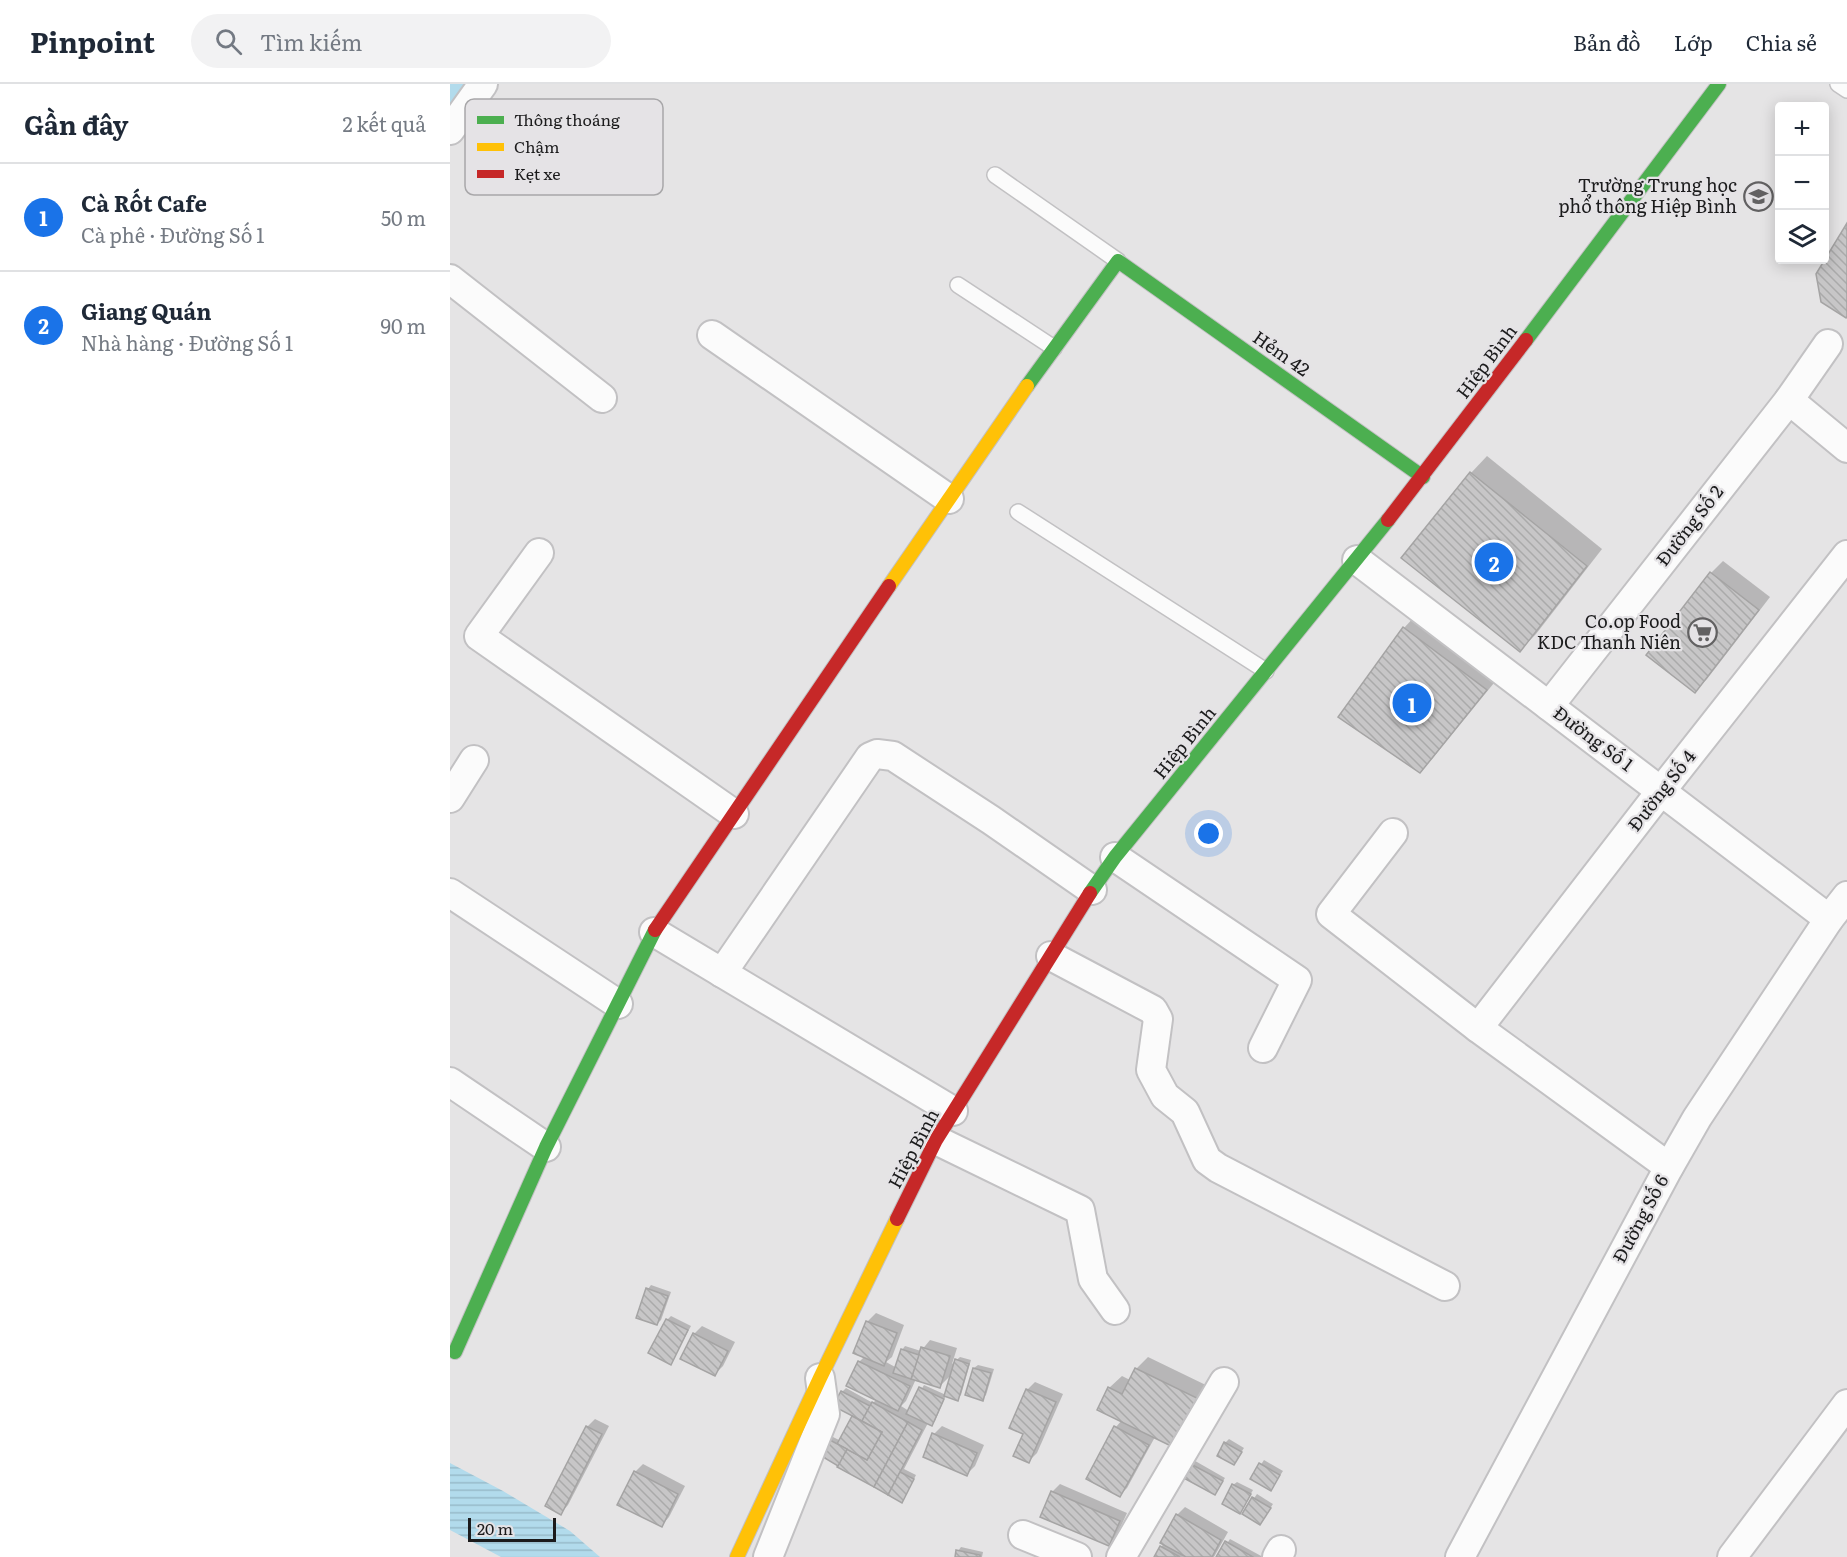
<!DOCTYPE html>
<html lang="vi">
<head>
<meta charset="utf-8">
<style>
	body { margin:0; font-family:Literata,serif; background:#f2f2f3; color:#1f2937 }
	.controls { position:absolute; right:18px; top:18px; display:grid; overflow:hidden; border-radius:6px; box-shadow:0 3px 15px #0003 }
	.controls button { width:54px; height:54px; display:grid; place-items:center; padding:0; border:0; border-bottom:2px solid #e0e1e3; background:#fff; color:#1f2937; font:30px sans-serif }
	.scale { position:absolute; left:18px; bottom:15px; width:88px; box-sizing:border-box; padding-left:6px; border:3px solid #1b1b1c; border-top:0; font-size:16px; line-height:21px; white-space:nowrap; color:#1b1b1c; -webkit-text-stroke:4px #e5e3e6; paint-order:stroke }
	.you { position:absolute; left:759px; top:750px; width:21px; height:21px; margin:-15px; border:4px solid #fff; border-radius:50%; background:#1a73e8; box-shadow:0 0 0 9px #1a73e833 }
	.badge { display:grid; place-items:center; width:39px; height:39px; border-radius:50%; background:#1a73e8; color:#fff; font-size:20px; font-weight:700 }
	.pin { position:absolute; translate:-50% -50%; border:3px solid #fff; box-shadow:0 2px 6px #0006 }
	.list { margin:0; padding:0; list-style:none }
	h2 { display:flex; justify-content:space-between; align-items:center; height:78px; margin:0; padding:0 24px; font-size:26px }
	h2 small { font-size:20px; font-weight:400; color:#747a83 }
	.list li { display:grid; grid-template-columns:39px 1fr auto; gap:18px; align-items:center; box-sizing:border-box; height:108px; padding:0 24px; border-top:2px solid #e0e1e3 }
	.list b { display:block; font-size:22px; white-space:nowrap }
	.list p { margin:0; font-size:20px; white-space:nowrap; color:#747a83 }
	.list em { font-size:20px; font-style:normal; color:#747a83 }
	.icon { flex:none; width:33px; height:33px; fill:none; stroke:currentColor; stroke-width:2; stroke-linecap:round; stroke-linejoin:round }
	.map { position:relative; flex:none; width:1397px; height:1473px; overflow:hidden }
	header { display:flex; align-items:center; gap:36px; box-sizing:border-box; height:84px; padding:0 30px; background:#fff; border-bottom:2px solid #e0e1e3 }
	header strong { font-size:28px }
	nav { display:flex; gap:33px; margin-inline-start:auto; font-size:21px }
	.search { width:420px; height:54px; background:#f2f2f3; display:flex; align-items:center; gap:15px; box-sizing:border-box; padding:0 21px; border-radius:33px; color:#747a83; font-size:22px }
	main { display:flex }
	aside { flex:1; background:#fff }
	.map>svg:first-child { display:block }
</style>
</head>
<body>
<header>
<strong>Pinpoint</strong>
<div class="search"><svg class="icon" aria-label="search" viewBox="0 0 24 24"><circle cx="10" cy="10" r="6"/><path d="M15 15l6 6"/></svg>Tìm kiếm</div>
<nav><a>Bản đồ</a><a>Lớp</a><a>Chia sẻ</a></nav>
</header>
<main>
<aside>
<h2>Gần đây<small>2 kết quả</small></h2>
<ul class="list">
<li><span class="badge">1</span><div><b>Cà Rốt Cafe</b><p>Cà phê · Đường Số 1</p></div><em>50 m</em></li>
<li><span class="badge">2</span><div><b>Giang Quán</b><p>Nhà hàng · Đường Số 1</p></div><em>90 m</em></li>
</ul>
</aside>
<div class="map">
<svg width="1397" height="1473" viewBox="0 0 1397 1473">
	<defs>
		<pattern id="water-rules" width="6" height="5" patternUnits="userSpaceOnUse" patternTransform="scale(1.5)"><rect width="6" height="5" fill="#b2dbec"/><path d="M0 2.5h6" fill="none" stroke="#98bbca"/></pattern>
		<pattern id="building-back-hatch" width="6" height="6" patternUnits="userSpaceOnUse" patternTransform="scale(1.5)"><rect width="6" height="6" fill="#c7c6c7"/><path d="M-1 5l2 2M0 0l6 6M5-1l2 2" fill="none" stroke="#aaa"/></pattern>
	</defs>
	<rect width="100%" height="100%" fill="#e5e4e5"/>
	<polygon fill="url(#water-rules)" points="0,1379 53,1407 120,1447 150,1473 51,1473 0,1446"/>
	<g fill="#0003" fill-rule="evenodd">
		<polygon points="1037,372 1152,465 1086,550 1070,566 953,474 1021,389"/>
		<polygon points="1273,477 1320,513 1257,595 1245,607 1261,489"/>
		<polygon points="966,531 1048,594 982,675 970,687 954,544"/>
		<polygon points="201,1201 221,1208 211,1236 207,1240 188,1233 198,1205"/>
		<path d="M426,1229L454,1241L442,1273L436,1278L447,1284L452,1266L455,1262L471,1267L480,1256L507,1264L502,1280L510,1273L521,1276L511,1311L507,1315L496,1311L485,1337L481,1340L478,1339L454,1385L466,1391L455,1413L370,1370L381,1352L391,1357L405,1332L392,1308L396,1304L423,1319L427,1315L409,1278L414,1273L405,1269L418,1237ZM502,1290L496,1311L474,1301L459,1327L451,1322L456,1317L466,1295L490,1302Z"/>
		<polygon points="221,1232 241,1242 221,1279 217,1236"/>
		<polygon points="252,1242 285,1258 273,1282 265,1290 232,1274 244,1250"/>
		<polygon points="698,1273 762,1304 705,1353 677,1404 669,1412 638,1394 666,1343 672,1336 659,1304 672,1292 680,1296 686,1285"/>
		<polygon points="528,1281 544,1285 536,1311 532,1315 524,1284"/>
		<polygon points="585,1298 613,1310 587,1369 579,1377 575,1349 577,1306"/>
		<polygon points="145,1335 159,1342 118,1421 111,1429 137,1343"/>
		<polygon points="492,1342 534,1361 525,1382 517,1390 484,1350"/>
		<polygon points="779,1355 794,1364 784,1379 775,1359"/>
		<polygon points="740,1374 775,1394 765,1409 730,1390"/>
		<polygon points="814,1376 833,1387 821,1405 802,1394"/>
		<polygon points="193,1380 235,1402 219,1433 212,1441 185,1388"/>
		<polygon points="787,1398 803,1406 790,1428 783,1401"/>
		<polygon points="610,1400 677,1429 666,1453 658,1461 602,1408"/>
		<polygon points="807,1410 823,1420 810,1439 794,1429"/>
		<polygon points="735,1423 778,1448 764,1473 705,1473 714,1459 727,1431"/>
		<polygon points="780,1455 813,1473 768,1473"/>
		<polygon points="511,1463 533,1468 532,1473 506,1473 508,1467"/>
	</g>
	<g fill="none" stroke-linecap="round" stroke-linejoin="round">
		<polyline stroke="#b2dbec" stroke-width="32" points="0,3 2,0"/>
	</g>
	<g fill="url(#building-back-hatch)" stroke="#a5a4a4" stroke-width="1.5">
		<polygon points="1397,139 1397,232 1396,234 1371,218 1366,190"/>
		<polygon points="1020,388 1137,482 1070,568 951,474"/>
		<polygon points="1260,488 1309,526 1245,609 1196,571"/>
		<polygon points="953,543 1037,606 970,689 888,633"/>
		<polygon points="196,1204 218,1212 207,1241 186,1234"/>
		<polygon points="216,1235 238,1246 221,1281 198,1269"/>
		<polygon points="416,1237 447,1249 434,1282 403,1269"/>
		<polygon points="243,1249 278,1267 265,1292 230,1275"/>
		<polygon points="471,1263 500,1272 490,1304 461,1295"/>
		<polygon points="451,1265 469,1271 461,1295 443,1289"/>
		<polygon points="505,1275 519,1280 508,1317 494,1312"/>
		<polygon points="408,1277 460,1302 448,1327 396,1302"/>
		<polygon points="523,1284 541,1289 533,1317 515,1311"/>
		<polygon points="685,1284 751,1316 727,1365 647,1326 658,1303 672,1310"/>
		<polygon points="469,1303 494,1315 482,1342 456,1330"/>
		<polygon points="576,1305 606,1318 579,1379 563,1372 573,1350 559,1344"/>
		<polygon points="391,1307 420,1322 412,1337 383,1322"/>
		<polygon points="422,1318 458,1338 424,1403 387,1383 397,1365 417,1376 432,1348 412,1337"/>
		<polygon points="402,1332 432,1348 417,1376 387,1360"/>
		<polygon points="458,1338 472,1346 438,1411 424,1403"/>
		<polygon points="136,1342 152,1350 111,1431 95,1422"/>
		<polygon points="664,1342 699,1361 670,1413 636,1395"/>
		<polygon points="482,1349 527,1369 517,1392 473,1373"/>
		<polygon points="376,1354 397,1365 388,1382 368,1370"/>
		<polygon points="774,1358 792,1368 784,1381 767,1372"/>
		<polygon points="735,1377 773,1397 765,1411 728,1391"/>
		<polygon points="809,1379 830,1391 821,1407 800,1395"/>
		<polygon points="184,1387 228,1410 212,1443 167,1421"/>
		<polygon points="450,1388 464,1395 452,1419 438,1411"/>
		<polygon points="782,1400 801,1410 790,1430 772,1420"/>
		<polygon points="601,1407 670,1437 659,1462 590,1433"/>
		<polygon points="802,1413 821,1424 810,1441 792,1430"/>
		<polygon points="726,1430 771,1456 762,1473 736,1473 710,1459"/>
		<polygon points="775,1457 803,1473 766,1473"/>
		<polygon points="710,1462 730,1473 704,1473"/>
		<polygon points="506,1466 530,1471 530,1473 505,1473"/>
	</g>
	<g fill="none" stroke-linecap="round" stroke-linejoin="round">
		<defs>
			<g id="lane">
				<polyline points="1388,0 1397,6"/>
				<polyline points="545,91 668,177"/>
				<polyline points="508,201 604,264"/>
				<polyline points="568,428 816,587"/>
			</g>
			<g id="street">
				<polyline points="0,46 33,0"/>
				<polyline points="0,195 152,314"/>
				<polyline points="262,251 499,415"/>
				<polyline points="1339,316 1397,364"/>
				<polyline points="89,469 29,552 284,730"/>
				<polyline points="907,476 1379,835"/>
				<polyline points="1099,622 1339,316 1378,260"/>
				<polyline points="0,714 24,676"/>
				<polyline points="943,749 881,830 1028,944 1219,1083"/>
				<polyline points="665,773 847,896 813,964"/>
				<polyline points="0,809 168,920"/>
				<polyline points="204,848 503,1027"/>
				<polyline points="601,872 703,926 708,935 701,986 715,1012 735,1028 757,1076 768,1084 995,1202"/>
				<polyline points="272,889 420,673 427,670 443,672 541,736 642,806"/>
				<polyline points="1028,944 1211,707 1397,471"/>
				<polyline points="0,998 96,1063"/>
				<polyline points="486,1056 630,1126 643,1195 665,1226"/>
				<polyline points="573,1451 627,1473"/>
				<polyline points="318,1473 375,1330 370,1294"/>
				<polyline points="671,1473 774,1298"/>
				<polyline points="827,1473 831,1466"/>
				<polyline points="1010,1473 1219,1083 1247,1034 1379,835 1397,812"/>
				<polyline points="1282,1473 1397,1320"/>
			</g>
			<g id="fast">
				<polyline points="1076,256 1269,0"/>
				<polyline points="577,302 668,177 973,393"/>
				<polyline points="640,809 665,773 938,436"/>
				<polyline points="5,1268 96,1063 205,846"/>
			</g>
			<g id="slow">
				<polyline points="439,502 577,302"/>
				<polyline points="287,1473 370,1294 447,1135"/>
			</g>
			<g id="jam">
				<polyline points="938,436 1076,256"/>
				<polyline points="205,846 439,502"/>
				<polyline points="447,1135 486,1056 640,809"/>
			</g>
		</defs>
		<use href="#lane" stroke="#c2c1c3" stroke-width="18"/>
		<use href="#street" stroke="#c2c1c3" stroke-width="32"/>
		<use href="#fast" stroke="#c2c1c3" stroke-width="16"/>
		<use href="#slow" stroke="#c2c1c3" stroke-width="16"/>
		<use href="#jam" stroke="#c2c1c3" stroke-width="16"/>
		<use href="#lane" stroke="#fbfbfb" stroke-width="15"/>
		<use href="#street" stroke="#fbfbfb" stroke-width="28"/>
		<use href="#fast" stroke="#4caf50" stroke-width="14"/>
		<use href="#slow" stroke="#ffc107" stroke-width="14"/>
		<use href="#jam" stroke="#c62828" stroke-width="14"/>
	</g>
	<defs>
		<symbol id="school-ring" viewBox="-11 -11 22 22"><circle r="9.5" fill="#e5e3e6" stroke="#626162" stroke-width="1.5"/><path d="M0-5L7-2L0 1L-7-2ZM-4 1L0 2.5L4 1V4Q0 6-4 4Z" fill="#626162"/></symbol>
		<symbol id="supermarket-ring" viewBox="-11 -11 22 22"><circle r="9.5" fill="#e5e3e6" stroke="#626162" stroke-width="1.5"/><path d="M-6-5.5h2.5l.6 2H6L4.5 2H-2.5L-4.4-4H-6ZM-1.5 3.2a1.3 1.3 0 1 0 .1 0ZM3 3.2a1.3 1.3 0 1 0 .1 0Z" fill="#626162"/></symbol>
	</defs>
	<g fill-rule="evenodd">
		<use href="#school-ring" x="1292" y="96" width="33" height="33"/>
		<use href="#supermarket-ring" x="1236" y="532" width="33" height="33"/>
	</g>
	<g text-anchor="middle" stroke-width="4.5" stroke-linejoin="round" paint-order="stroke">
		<g font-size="18" fill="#1b1b1c" stroke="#e5e3e6" text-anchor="end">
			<text x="1287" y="108">Trường Trung học<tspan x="1287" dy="21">phổ thông Hiệp Bình</tspan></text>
			<text x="1231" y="544">Co.op Food<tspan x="1231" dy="21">KDC Thanh Niên</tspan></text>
		</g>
		<g font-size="18" fill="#1b1b1c" stroke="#e5e3e6">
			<text transform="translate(831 270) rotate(35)" y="6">Hẻm 42</text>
			<text transform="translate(1037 278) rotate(-53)" y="6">Hiệp Bình</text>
			<text transform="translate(1240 442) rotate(-52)" y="6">Đường Số 2</text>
			<text transform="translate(1143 655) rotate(37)" y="6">Đường Số 1</text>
			<text transform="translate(735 659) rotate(-51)" y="6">Hiệp Bình</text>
			<text transform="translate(1212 707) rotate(-52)" y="6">Đường Số 4</text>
			<text transform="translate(464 1065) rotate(-62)" y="6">Hiệp Bình</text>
			<text transform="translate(1191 1135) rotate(-62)" y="6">Đường Số 6</text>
		</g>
	</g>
	<rect x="15" y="15" width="198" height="96" rx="9" fill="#e5e3e6" stroke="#a8a7a9" stroke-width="1.5"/>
	<rect x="27" y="32" width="27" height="8" fill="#4caf50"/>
	<rect x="27" y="59" width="27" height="8" fill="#ffc107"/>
	<rect x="27" y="86" width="27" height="8" fill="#c62828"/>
	<g font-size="16" fill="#1b1b1c">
		<text x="64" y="42">Thông thoáng</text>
		<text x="64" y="69">Chậm</text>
		<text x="64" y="96">Kẹt xe</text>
	</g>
</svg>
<div class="controls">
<button>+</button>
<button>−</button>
<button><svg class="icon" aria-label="layers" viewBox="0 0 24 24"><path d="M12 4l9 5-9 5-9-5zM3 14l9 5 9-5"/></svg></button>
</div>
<div class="scale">20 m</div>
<div class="you"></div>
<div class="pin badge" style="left:962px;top:619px">1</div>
<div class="pin badge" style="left:1044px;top:478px">2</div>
</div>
</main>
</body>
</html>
